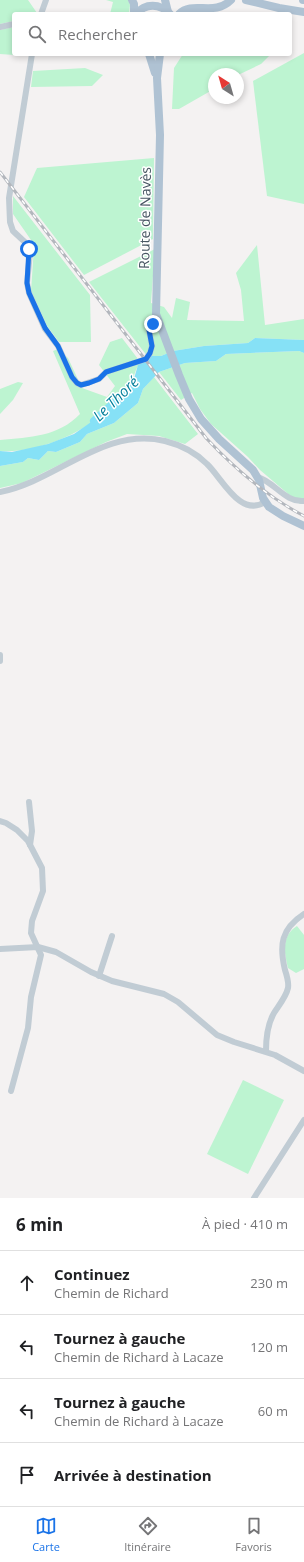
<!DOCTYPE html>
<html lang="fr">
<head>
<meta charset="utf-8">
<style>
	body { margin:0; font-family:"Open Sans",sans-serif; background:#f6f6f6; color:#202124 }
	.compass { position:absolute; left:208px; top:68px; width:36px; height:36px; border-radius:50%; background:#fff; box-shadow:0 2px 6px #0003; rotate:323deg }
	.stop { position:absolute; width:12px; height:12px; margin:-9px; border:3px solid #1a73e8; border-radius:50%; background:#fff }
	.stop.end { background:#1a73e8; border-color:#fff; box-shadow:0 1px 4px #0008 }
	.list { margin:0; padding:0; list-style:none }
	h2 { display:flex; justify-content:space-between; align-items:center; height:52px; margin:0; padding:0 16px; font-size:17px }
	h2 small { font-size:13px; font-weight:400; color:#757577 }
	.list li { display:grid; grid-template-columns:26px 1fr auto; gap:12px; align-items:center; box-sizing:border-box; height:64px; padding:0 16px; border-top:1px solid #e0e0e0 }
	.list b { display:block; font-size:15px; white-space:nowrap }
	.list p { margin:0; font-size:13px; white-space:nowrap; color:#757577 }
	.list em { font-size:13px; font-style:normal; color:#757577 }
	.icon { flex:none; width:22px; height:22px; fill:none; stroke:currentColor; stroke-width:2; stroke-linecap:round; stroke-linejoin:round }
	.map { position:relative; flex:none; width:304px; height:1198px; overflow:hidden }
	.search { position:absolute; background:#fff; box-shadow:0 2px 6px #0003; left:12px; right:12px; top:12px; height:44px; display:flex; align-items:center; gap:10px; box-sizing:border-box; padding:0 14px; border-radius:4px; color:#757577; font-size:15px }
	.sheet { height:308px; background:#fff }
	nav { display:flex; justify-content:space-around; align-items:center; box-sizing:border-box; height:56px; border-top:1px solid #e0e0e0; background:#fff; font-size:11px; color:#757577 }
	nav a { display:grid; justify-items:center; gap:2px }
	nav .on { color:#1a73e8 }
	.map>svg:first-child { display:block }
</style>
</head>
<body>
<div class="map">
<svg width="304" height="1198" viewBox="0 0 304 1198">
	<rect width="100%" height="100%" fill="#f4f2f2"/>
	<g fill="#bdf4d1">
		<polygon points="0,0 28,0 37,13 35,14 14,14 14,21 0,24"/>
		<polygon points="106,0 128,0 130,5 129,14 110,14 113,2"/>
		<polygon points="14,27 14,54 29,54 28,56 0,54 0,30"/>
		<polygon points="304,53 304,204 267,196 253,81"/>
		<polygon points="183,54 271,54 261,64 238,75 238,74 214,74 214,89 179,109 172,109 174,68"/>
		<polygon points="85,68 103,75 92,86 31,87 33,71"/>
		<polygon points="154,158 153,239 84,275 24,197 37,168"/>
		<polygon points="13,196 90,295 91,342 59,342 47,326 31,291 34,247 31,240 13,214"/>
		<polygon points="257,245 265,325 304,319 304,340 255,338 248,343 204,346 173,351 161,356 151,356 148,357 89,282 155,249 151,303 164,307 172,318 176,298 190,302 187,320 244,321 241,290 236,273"/>
		<path d="M122,338L141,363C134,368 135,379 129,386C121,395 113,406 104,413C77,436 36,453 0,451V440C30,437 58,437 80,414L53,351L58,349L68,358L82,388L107,397L115,386L99,365L110,342Z"/>
		<polygon points="299,351 304,353 304,503 300,504 260,470 248,457 211,424 200,409 192,393 181,400 159,372 185,363 216,361 226,354"/>
		<polygon points="154,377 198,434 185,444 159,436 127,434 106,442 22,483 0,488 0,466 23,462 28,458 39,460 48,451 56,452 80,442 87,434 114,423 138,403 143,389"/>
		<polygon points="18,382 23,383 13,400 0,414 0,389"/>
		<path d="M297,926L304,935V969L296,973L288,968C284,952 281,936 297,926Z"/>
		<polygon points="243,1080 284,1100 248,1174 207,1154"/>
	</g>
	<polygon fill="#86e1f6" points="255,338 304,340 304,353 299,351 226,354 216,361 185,363 159,372 143,389 138,403 114,423 87,434 80,442 56,452 48,451 39,460 28,458 23,462 0,466 0,451 12,452 48,444 74,434 104,413 133,382 138,365 151,356 161,356 173,351 204,346 248,343"/>
	<g fill="none" stroke-linecap="round" stroke-linejoin="round">
		<polyline stroke="#86e1f6" stroke-width="8" points="94,421 115,402"/>
		<g stroke="#c1ccd4" stroke-width="6">
			<polyline points="41,14 46,0"/>
			<polyline points="0,27 14,24"/>
			<polyline points="32,54 9,198 10,222 13,231 28,245 30,253 27,283 29,293 45,329 58,346 72,377 77,383 81,385 99,379 106,372 146,359 150,353 152,346 149,330 153,324 158,321"/>
			<path d="M257,477C274,481 285,503 304,501"/>
			<path d="M0,492C57,481 104,426 165,441C181,445 196,453 207,464C222,478 240,518 265,502"/>
			<polyline points="0,655 0,661"/>
			<polyline points="29,802 32,831 30,845"/>
			<polyline points="0,821 6,823 17,830 28,841 42,868 43,891 32,921 31,933 41,955 31,997 28,1028 11,1091"/>
			<polyline points="0,949 38,947 56,952 91,972 112,981 164,994 178,1002 217,1035 234,1042 275,1055 304,1071"/>
			<polyline points="99,976 112,936"/>
			<path d="M266,1051C266,1038 267,1025 274,1013C279,1005 286,997 288,988C289,982 287,976 285,970C279,945 281,929 304,914"/>
			<polyline points="254,1198 304,1120"/>
		</g>
		<g stroke="#afc2d3" stroke-width="8">
			<polyline points="132,0 134,4 134,14"/>
			<polyline points="165,0 168,12"/>
			<polyline points="246,0 279,8 304,12"/>
			<polyline points="303,0 304,0"/>
			<path d="M136,14C145,3 160,3 170,14"/>
			<path d="M179,14C193,0 214,17 231,0"/>
			<polyline points="149,54 155,73"/>
			<polyline points="160,54 157,78 160,135 156,314 179,375 189,399 201,419 219,439 253,470 259,480 263,498 269,507 283,516 304,526"/>
		</g>
		<defs>
			<path id="rail" d="M0,172L206,438C235,469 266,496 304,516"/>
		</defs>
		<use href="#rail" stroke="#b3b7bd" stroke-width="3"/>
		<use href="#rail" stroke="#fff" stroke-width="1.5" stroke-dasharray="4.5" stroke-linecap="butt"/>
	</g>
	<g fill="none" stroke-linecap="round" stroke-linejoin="round">
		<polyline stroke="#1a73e8" stroke-width="5" points="29,249 27,283 29,293 45,328 58,346 72,377 77,383 81,385 89,383 99,379 106,372 146,359 150,353 152,346 149,330 153,324"/>
	</g>
	<g text-anchor="middle" stroke-width="3" stroke-linejoin="round" paint-order="stroke">
		<g font-size="14" fill="#475662" stroke="#fff">
			<text transform="translate(145 218) rotate(-89)" y="5">Route de Navès</text>
		</g>
		<g font-size="15" font-style="italic" fill="#037e9a" stroke="#fff">
			<text transform="translate(116 399) rotate(-44)" y="5">Le Thoré</text>
		</g>
	</g>
</svg>
<svg class="compass" viewBox="-18 -18 36 36"><path d="M0-13l5 13h-10z" fill="#e53935"/><path d="M0 13l5-13h-10z" fill="#757577"/></svg>
<div class="stop" style="left:29px;top:249px"></div>
<div class="stop end" style="left:153px;top:324px"></div>
<div class="search"><svg class="icon" aria-label="search" viewBox="0 0 24 24"><circle cx="10" cy="10" r="6"/><path d="M15 15l6 6"/></svg>Rechercher</div>
</div>
<section class="sheet">
<h2>6 min<small>À pied · 410 m</small></h2>
<ul class="list">
<li><svg class="icon" aria-label="ahead" viewBox="0 0 24 24"><path d="M12 20V5M6 11l6-6 6 6"/></svg><div><b>Continuez</b><p>Chemin de Richard</p></div><em>230 m</em></li>
<li><svg class="icon" aria-label="left" viewBox="0 0 24 24"><path d="M17 20v-9H6M10 6l-5 5 5 5"/></svg><div><b>Tournez à gauche</b><p>Chemin de Richard à Lacaze</p></div><em>120 m</em></li>
<li><svg class="icon" aria-label="left" viewBox="0 0 24 24"><path d="M17 20v-9H6M10 6l-5 5 5 5"/></svg><div><b>Tournez à gauche</b><p>Chemin de Richard à Lacaze</p></div><em>60 m</em></li>
<li><svg class="icon" aria-label="arrive" viewBox="0 0 24 24"><path d="M6 21V4h12l-3 4 3 4H6"/></svg><div><b>Arrivée à destination</b></div></li>
</ul>
</section>
<nav>
<a class="on"><svg class="icon" aria-label="map" viewBox="0 0 24 24"><path d="M3 6l6-2 6 2 6-2v14l-6 2-6-2-6 2zM9 4v14M15 6v14"/></svg>Carte</a>
<a><svg class="icon" aria-label="directions" viewBox="0 0 24 24"><path d="M12 3l9 9-9 9-9-9zM9 14v-3h6M13 9l2 2-2 2"/></svg>Itinéraire</a>
<a><svg class="icon" aria-label="saved" viewBox="0 0 24 24"><path d="M7 4h10v16l-5-4-5 4z"/></svg>Favoris</a>
</nav>
</body>
</html>
